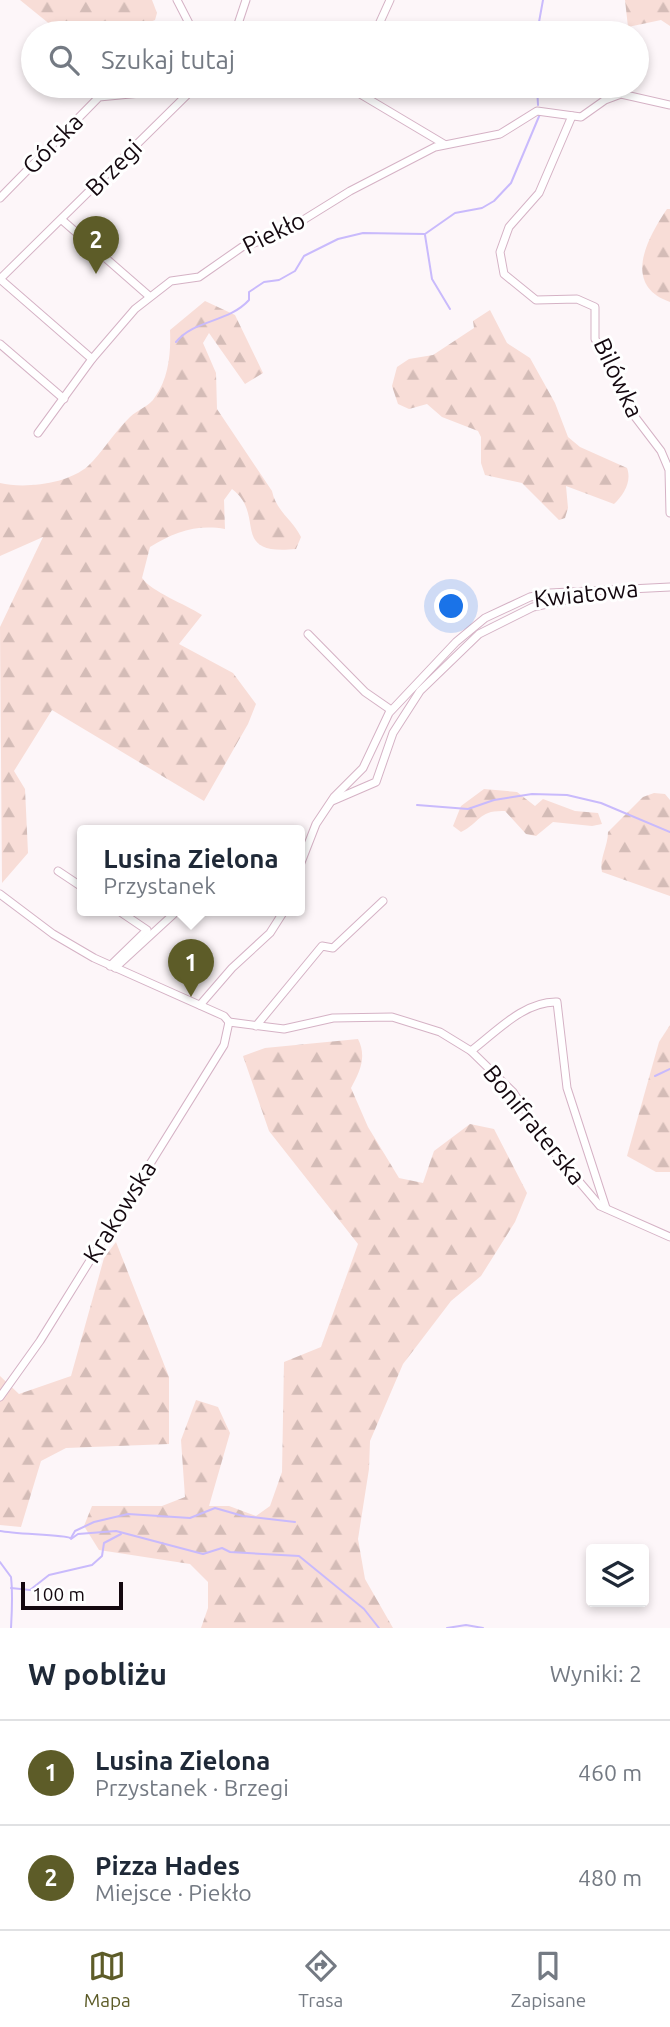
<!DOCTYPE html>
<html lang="pl">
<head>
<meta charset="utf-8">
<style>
	body { margin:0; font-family:Ubuntu,sans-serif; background:#f6f6f7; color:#1f2937 }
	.controls { position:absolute; right:21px; bottom:21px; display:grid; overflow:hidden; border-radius:7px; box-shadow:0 4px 10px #0003 }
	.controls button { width:63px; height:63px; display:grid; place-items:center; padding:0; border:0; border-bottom:2px solid #e0e1e3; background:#fff; color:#1f2937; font:35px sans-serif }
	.scale { position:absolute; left:21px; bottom:18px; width:102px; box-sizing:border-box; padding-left:7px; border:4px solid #14080f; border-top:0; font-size:19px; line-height:24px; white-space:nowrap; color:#14080f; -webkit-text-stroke:5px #fff; paint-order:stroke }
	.you { position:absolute; left:452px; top:607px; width:24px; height:24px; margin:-18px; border:5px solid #fff; border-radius:50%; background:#1a73e8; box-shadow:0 0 0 10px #1a73e833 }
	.badge { display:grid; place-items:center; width:46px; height:46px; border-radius:50%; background:#5d5c28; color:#fff; font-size:23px; font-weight:700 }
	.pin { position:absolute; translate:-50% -58px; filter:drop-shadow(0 2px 4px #0008) }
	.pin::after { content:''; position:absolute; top:37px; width:24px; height:21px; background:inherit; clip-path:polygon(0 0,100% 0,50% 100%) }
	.popup { position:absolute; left:77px; top:825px; width:228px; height:91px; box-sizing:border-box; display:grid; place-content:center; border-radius:7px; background:#fff; filter:drop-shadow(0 2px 5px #0005); font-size:23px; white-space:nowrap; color:#747a83 }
	.popup b { font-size:26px; color:#1f2937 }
	.popup::after { content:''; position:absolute; left:50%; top:100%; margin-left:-14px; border:14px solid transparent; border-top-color:#fff }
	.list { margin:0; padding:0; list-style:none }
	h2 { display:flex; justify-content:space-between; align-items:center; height:91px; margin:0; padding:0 28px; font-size:30px }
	h2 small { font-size:23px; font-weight:400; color:#747a83 }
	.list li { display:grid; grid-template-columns:46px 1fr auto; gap:21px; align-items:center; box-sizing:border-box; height:105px; padding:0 28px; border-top:2px solid #e0e1e3 }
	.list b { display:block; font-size:26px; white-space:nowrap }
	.list p { margin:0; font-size:23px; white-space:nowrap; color:#747a83 }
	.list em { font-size:23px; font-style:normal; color:#747a83 }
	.icon { flex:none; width:38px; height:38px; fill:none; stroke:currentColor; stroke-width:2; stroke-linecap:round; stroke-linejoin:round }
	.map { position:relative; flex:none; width:670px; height:1628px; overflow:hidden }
	.search { position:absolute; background:#fff; box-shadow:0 4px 10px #0003; left:21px; right:21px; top:21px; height:77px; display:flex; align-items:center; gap:18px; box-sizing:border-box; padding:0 24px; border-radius:38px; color:#747a83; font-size:26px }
	.sheet { height:301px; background:#fff }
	nav { display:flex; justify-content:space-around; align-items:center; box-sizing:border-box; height:98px; border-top:2px solid #e0e1e3; background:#fff; font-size:19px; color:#747a83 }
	nav a { display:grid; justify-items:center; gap:4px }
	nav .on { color:#5d5c28 }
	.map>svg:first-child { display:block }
</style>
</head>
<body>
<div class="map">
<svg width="670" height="1628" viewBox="0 0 670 1628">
	<defs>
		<pattern id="forest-firs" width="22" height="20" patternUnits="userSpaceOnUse" patternTransform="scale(1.75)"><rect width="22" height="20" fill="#f8ddd7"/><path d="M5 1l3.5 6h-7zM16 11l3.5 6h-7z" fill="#d4bcb7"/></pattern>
	</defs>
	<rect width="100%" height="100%" fill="#fdf6f9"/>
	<g fill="url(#forest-firs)">
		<polygon points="20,0 152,0 157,13 155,20 145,24 57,30"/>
		<polygon points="625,0 670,0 670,26 661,20 628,27"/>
		<path d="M667,209H670V302C621,285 648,237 667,209Z"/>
		<path d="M205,301L235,315L263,373L245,384L209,333L203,343L216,373L217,409L272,491C276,511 292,519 301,537L296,549C228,556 267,515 232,489L224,500L225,529C197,524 174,532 150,547L142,578C152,592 185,604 202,615L179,644L233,673L256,704L248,724L204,801L52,710L14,771L25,789L28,853L2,883L0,627L43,537L0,556V483C24,489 68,484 88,466C101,454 115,431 130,417C137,410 150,406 155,397C169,378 171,352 170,330Z"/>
		<path d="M490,310L507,343L530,358L555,403L568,437L580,447L627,468C632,481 624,495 614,504L566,486L568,508L565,518L559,520L522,483L485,475L481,463V437L478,431L442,417L427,404L409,409L398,404L392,386L397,367L409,359L433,355L474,328L473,321Z"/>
		<path d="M484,789L517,792L535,806L543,799L575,811L598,813L602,824L592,826L553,822L536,836L526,834L505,811C478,810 481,822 461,832L453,826L461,806Z"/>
		<path d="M654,793L665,794L670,800V896L602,872C599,858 608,847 608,832L643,797Z"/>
		<polygon points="670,1025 670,1172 656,1172 627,1156 659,1042"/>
		<path d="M358,1039C367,1057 360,1071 351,1088L368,1127L399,1178L423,1183L434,1151L470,1124L494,1129L527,1193L515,1222L481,1276L451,1301L403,1364L370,1441L369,1469L358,1539L365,1579L393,1628H201L208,1608V1582L190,1564L99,1550L84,1526L92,1506H162L185,1497L181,1440L196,1400L218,1407L230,1433L209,1506H229L256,1516L270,1506L282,1472L284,1362L321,1347L358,1244L269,1131L243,1056L265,1048Z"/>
		<polygon points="116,1242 169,1377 169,1444 66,1448 41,1461 21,1527 0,1525 0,1376 19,1394 71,1376 104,1258"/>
	</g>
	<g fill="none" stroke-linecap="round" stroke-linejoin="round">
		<g stroke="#c9bafc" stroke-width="2">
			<polyline points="537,33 543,0"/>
			<polyline points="537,86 538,105"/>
			<polyline points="425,235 432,279 450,309"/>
			<path d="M176,342C195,319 228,323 249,300V292L264,282L279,280L295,271L304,256L338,239L363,233L425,234L455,213L482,208L494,201L511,183L540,114"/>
			<polyline points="417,805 468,809 494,800 532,794 567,795 601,803 670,832"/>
			<polyline points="655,1076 670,1069"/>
			<path d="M0,1531C13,1534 66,1535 70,1538"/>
			<polyline points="71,1538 75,1531 94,1522 128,1514 190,1518 215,1508 243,1516 295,1522"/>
			<polyline points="71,1539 78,1534 116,1531 203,1554 222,1548 230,1552 299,1556 364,1609 379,1628"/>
			<path d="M0,1562L11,1577C13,1595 12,1610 11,1628"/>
			<polyline points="11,1588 30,1590 49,1575 92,1565 102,1556 104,1543 121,1534"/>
			<polyline points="447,1628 466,1625 483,1628"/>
		</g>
		<defs>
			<g id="minor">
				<polyline points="177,0 194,33"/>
				<polyline points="235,33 246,0"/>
				<polyline points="375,33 390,0"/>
				<polyline points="351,86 350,88 444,144"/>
				<polyline points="572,116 539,193 509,227 500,252 504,274 536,300 577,299 595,307 595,339 617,374 629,409 661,451 669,470 670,513"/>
				<polyline points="0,198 99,97 193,88"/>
				<polyline points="62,220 149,296"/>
				<polyline points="0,279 196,86"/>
				<polyline points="0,279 92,359"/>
				<polyline points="0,344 64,399"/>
				<polyline points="38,433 92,359 135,309 171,281 199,277 242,247 279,235 350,191 435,147 500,134 537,111 581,117 605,100 621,94 670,105"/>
				<polyline points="308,634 365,692 391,710"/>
				<polyline points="332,801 376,782 393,733 420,691 479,634 533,607 594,594"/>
				<polyline points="240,831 240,830"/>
				<polyline points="300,865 316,824 334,797 363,768 389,713 456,642 485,618 530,597 550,593 670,587"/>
				<polyline points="58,871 82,887"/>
				<polyline points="0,894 53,934 94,958 224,1016 229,1022"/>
				<polyline points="110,966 147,930 119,911"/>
				<polyline points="115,968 177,911"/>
				<polyline points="200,1005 232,968 270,933 284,911"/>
				<polyline points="229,1022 284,1029 333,1018 392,1017 440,1032 471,1051 513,1092 548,1145 600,1206 670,1237"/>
				<polyline points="256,1026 322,946 333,948 383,901"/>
				<path d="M471,1051C496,1032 524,1001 557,1002L567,1088L606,1208"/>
				<polyline points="0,1397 40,1341 224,1045 229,1022"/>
			</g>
		</defs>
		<use href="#minor" stroke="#d5b2c5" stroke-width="9"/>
		<use href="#minor" stroke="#fff" stroke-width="7"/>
	</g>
	<g text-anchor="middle" stroke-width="6" stroke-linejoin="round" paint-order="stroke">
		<g font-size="24" fill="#14080f" stroke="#fff">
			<text transform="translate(53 144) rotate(-45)" y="8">Górska</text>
			<text transform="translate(114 168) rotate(-45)" y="8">Brzegi</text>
			<text transform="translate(274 233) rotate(-26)" y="8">Piekło</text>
			<text transform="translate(618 378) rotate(65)" y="8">Bilówka</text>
			<text transform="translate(586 594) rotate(-6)" y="8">Kwiatowa</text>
			<text transform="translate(534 1125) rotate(51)" y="8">Bonifraterska</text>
			<text transform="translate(120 1212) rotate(-58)" y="8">Krakowska</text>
		</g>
	</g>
</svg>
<div class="controls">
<button><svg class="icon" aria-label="layers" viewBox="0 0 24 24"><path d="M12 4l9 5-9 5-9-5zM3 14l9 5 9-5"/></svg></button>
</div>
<div class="scale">100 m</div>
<div class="you"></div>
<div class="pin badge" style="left:191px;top:997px">1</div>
<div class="popup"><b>Lusina Zielona</b>Przystanek</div>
<div class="pin badge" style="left:96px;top:274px">2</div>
<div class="search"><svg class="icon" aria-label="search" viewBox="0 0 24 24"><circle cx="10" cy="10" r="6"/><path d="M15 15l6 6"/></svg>Szukaj tutaj</div>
</div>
<section class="sheet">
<h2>W pobliżu<small>Wyniki: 2</small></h2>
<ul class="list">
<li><span class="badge">1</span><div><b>Lusina Zielona</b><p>Przystanek · Brzegi</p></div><em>460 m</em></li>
<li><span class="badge">2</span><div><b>Pizza Hades</b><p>Miejsce · Piekło</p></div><em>480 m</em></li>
</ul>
</section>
<nav>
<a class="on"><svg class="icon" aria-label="map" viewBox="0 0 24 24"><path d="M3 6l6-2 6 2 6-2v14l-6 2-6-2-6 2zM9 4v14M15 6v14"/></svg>Mapa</a>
<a><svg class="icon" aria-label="directions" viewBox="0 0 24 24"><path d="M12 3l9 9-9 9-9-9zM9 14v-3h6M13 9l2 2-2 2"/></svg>Trasa</a>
<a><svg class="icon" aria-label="saved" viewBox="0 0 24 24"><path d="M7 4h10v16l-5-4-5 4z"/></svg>Zapisane</a>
</nav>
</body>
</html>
